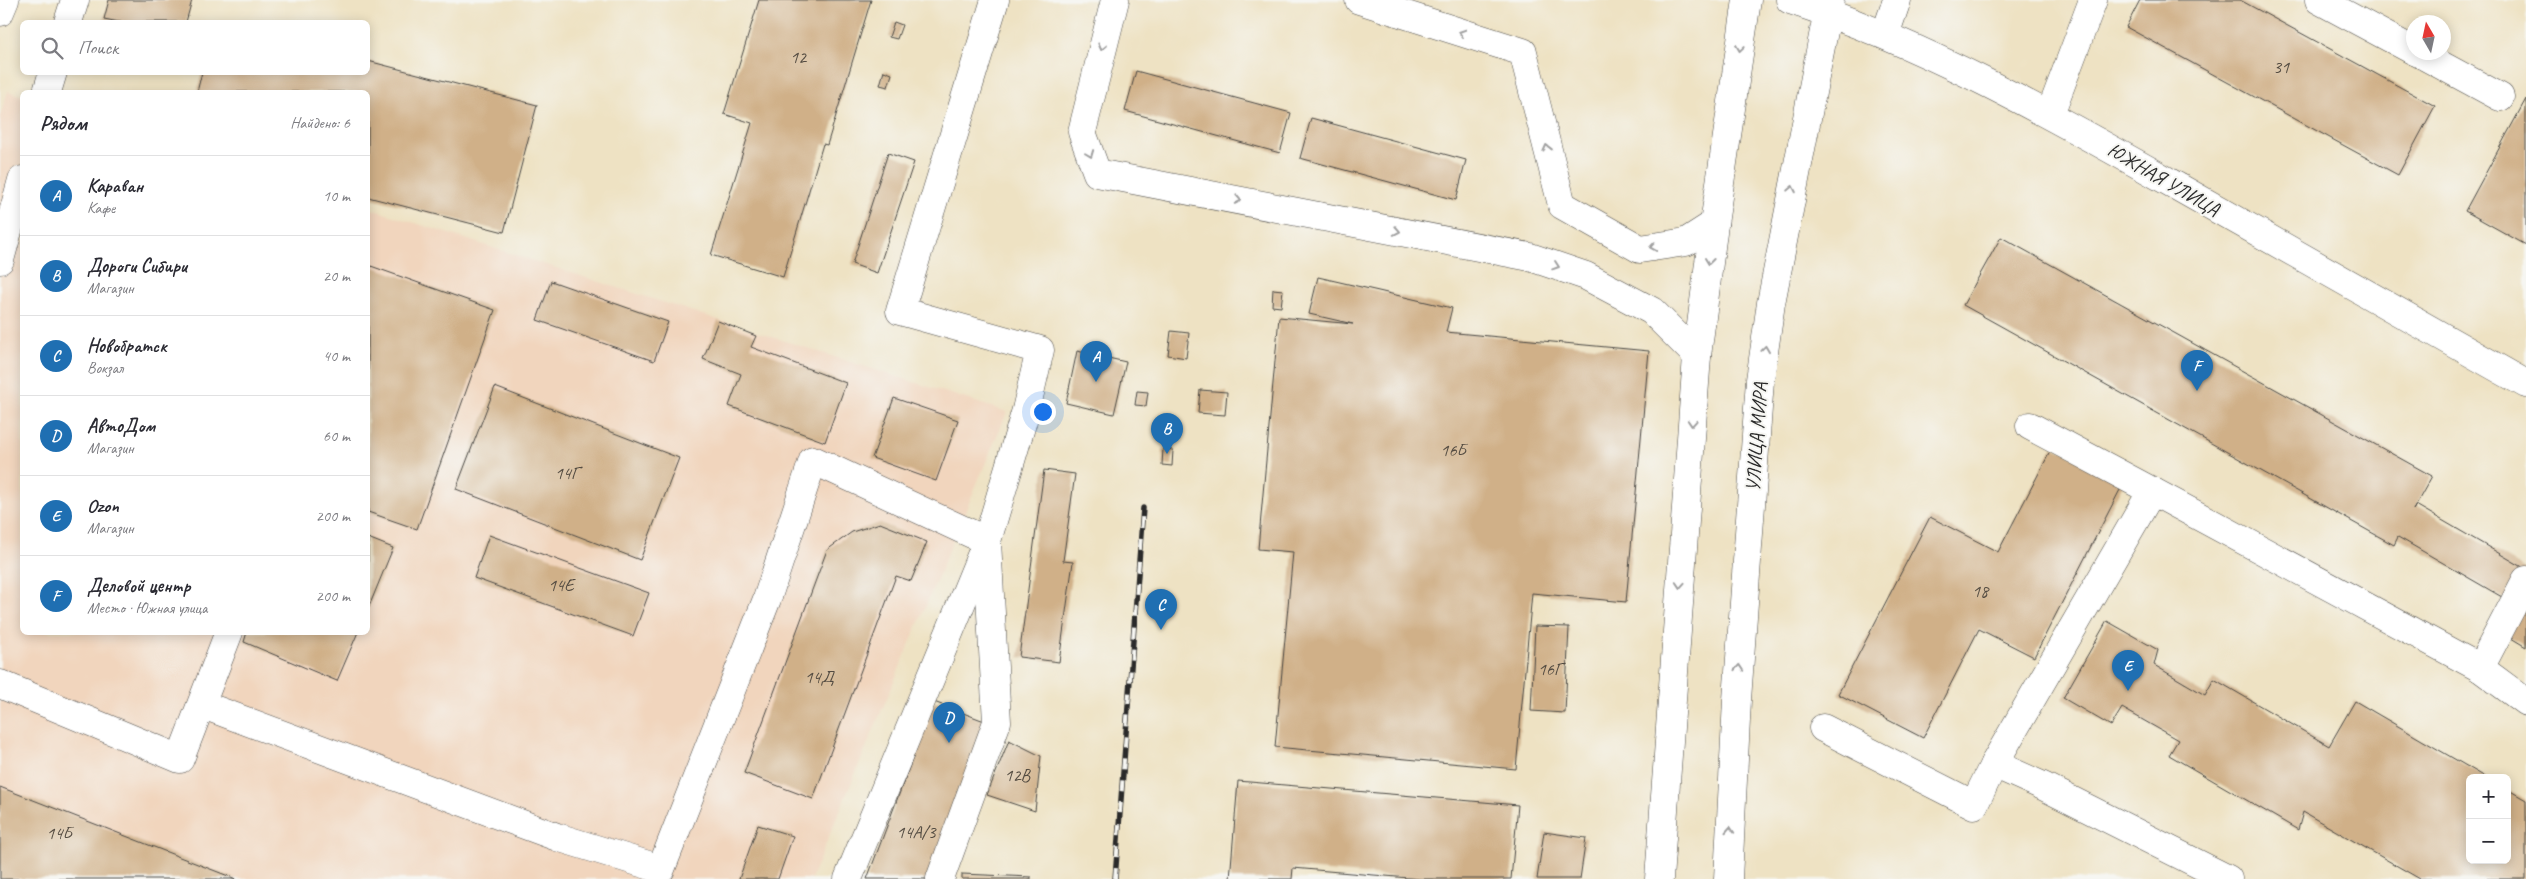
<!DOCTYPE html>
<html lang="ru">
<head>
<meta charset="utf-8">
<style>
	body { margin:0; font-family:Caveat,sans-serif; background:#f2f2f3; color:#2b2b33 }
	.controls { position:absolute; right:15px; bottom:15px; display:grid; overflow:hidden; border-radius:8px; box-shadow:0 2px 12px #0003 }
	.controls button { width:45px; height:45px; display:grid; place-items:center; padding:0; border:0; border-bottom:1px solid #e1e1e2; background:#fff; color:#2b2b33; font:25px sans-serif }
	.compass { position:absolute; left:2406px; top:15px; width:45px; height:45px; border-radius:50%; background:#fff; box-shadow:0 2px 12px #0003; rotate:351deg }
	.you { position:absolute; left:1042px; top:411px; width:18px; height:18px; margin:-12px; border:4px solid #fff; border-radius:50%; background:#1a73e8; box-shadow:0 0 0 8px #1a73e833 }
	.badge { display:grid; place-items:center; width:32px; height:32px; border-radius:50%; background:#1f6fb2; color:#fff; font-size:16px; font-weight:700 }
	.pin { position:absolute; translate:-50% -41px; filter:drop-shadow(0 1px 2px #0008) }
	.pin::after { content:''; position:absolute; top:26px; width:18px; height:15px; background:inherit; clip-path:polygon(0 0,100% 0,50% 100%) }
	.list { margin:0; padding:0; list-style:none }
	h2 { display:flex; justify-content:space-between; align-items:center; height:65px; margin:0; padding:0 20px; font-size:21px }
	h2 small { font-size:16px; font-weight:400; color:#7c7c81 }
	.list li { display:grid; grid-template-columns:32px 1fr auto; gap:15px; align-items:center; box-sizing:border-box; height:80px; padding:0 20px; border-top:1px solid #e1e1e2 }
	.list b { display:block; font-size:19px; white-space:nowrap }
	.list p { margin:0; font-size:16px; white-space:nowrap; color:#7c7c81 }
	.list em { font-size:16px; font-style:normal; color:#7c7c81 }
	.icon { flex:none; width:28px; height:28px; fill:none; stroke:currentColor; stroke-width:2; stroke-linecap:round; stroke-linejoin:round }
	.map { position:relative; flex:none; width:2526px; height:879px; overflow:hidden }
	.search { position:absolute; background:#fff; box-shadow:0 2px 12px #0003; left:20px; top:20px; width:350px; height:55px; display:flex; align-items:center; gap:12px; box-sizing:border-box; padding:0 18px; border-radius:8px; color:#7c7c81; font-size:19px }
	.panel { position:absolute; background:#fff; box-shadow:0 2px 12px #0003; left:20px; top:90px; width:350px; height:545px; border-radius:8px }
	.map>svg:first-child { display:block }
</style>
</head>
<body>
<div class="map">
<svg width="2526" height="879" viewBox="0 0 2526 879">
	<rect width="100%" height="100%" fill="#f6f6f2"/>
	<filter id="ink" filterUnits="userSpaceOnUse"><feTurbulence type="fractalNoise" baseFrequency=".02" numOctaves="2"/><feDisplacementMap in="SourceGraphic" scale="10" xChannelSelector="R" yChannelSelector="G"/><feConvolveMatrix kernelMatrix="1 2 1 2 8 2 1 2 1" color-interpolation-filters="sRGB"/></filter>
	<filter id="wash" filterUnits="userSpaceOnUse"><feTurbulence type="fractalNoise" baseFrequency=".0096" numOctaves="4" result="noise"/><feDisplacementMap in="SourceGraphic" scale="20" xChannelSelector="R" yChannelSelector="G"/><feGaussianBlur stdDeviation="1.12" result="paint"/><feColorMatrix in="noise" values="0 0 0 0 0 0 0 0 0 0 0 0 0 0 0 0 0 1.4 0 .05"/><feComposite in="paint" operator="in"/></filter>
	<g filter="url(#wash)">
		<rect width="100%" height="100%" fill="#eee2c3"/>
		<polygon fill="#f1d5bd" points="8,91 22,96 22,632 368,632 368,208 1007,412 811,879 0,879 0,116"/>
		<g id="blocks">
			<g fill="#d0b088">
				<polygon points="109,0 192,0 186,22 119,22 104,19"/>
				<polygon points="759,0 871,0 827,145 823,144 783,277 711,255 752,123 724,114"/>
				<polygon points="2140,0 2240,0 2435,106 2398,175 2126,27"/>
				<polygon points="894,22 902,25 897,39 889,37"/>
				<polygon points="368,61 537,105 504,232 368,197 368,92 197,92 202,72 368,72"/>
				<polygon points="884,71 892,74 888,87 880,85"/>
				<polygon points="1136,71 1291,113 1280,153 1125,111"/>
				<polygon points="2526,99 2526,245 2465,211"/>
				<polygon points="1311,118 1466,160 1456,200 1300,158"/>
				<polygon points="888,153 914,162 877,273 852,264"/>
				<polygon points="2001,237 2432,476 2413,510 2416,505 2526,569 2526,647 2506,635 2521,608 2398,537 2394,545 1963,305"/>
				<polygon points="368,265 495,310 417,529 368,512"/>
				<polygon points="1318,277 1452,308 1446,332 1649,351 1626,602 1532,593 1516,769 1275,747 1293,552 1258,549 1279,317 1353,324 1309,314"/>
				<polygon points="551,281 668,322 654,361 537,320"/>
				<polygon points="1273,289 1283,290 1281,307 1272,306"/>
				<polygon points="718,321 756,336 751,347 846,383 825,442 729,406 741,374 703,359"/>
				<polygon points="1171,331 1189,333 1186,358 1168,355"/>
				<polygon points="1077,351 1126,362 1114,414 1066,403"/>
				<polygon points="495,387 679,458 640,560 456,489"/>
				<polygon points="1200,390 1227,392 1225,415 1198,413"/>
				<polygon points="1137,391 1148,392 1146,406 1135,405"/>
				<polygon points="894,398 958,420 936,481 872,458"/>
				<polygon points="2053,446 2124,482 2034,657 1979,629 1923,738 1838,694 1930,517 1998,552"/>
				<polygon points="1163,449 1173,450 1172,466 1162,465"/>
				<polygon points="1044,470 1075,474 1063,561 1073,562 1059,662 1019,657"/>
				<polygon points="880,523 927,542 911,581 896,576 813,799 744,773 827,550 852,532"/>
				<polygon points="489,535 649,593 633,636 474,578"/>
				<polygon points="368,538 393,548 368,609"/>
				<polygon points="2107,621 2158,650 2154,665 2205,695 2214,679 2329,746 2355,701 2487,778 2470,778 2470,860 2507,860 2507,789 2526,800 2526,879 2420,879 2303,812 2298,830 2169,755 2178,740 2122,708 2111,726 2063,698"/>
				<polygon points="1535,626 1569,627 1565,713 1531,711"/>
				<polygon points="247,632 358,632 337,681 244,642"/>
				<polygon points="934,702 987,722 928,879 867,879"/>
				<polygon points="1009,740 1041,756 1035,811 987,795"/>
				<polygon points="1238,781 1518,805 1511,879 1420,879 1293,868 1292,879 1230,879"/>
				<polygon points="0,787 236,879 0,879"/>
				<polygon points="758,825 793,836 778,879 739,879"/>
				<polygon points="1544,832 1586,838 1580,879 1537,879"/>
				<polygon points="962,874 1031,877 1031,879 962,879"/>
			</g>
		</g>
	</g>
	<g filter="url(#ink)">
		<use href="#blocks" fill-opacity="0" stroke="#484642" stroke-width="1"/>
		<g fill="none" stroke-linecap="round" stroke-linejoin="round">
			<defs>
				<g id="minor">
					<polyline points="1115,0 1082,132 1097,173 1530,257 1586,276 1652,311 1697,356"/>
					<polyline points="1359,0 1523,52 1562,205 1640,249 1686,242 1714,224"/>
					<polyline points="2319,0 2414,51"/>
					<polyline points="0,12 5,0"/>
					<polyline points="68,22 75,0"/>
					<polyline points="1885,35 1897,0"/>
					<polyline points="2417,52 2500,97"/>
					<polyline points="47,92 53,72"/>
					<polyline points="2050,114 2093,0"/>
					<polyline points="0,260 22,180"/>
					<polyline points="2030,426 2152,491"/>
					<polyline points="2480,668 2526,580"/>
					<polyline points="0,684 180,759 229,632"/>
					<polyline points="203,705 557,837 661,869 767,599 813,460 987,541 848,879"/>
					<polyline points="1823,728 1974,805 1994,764"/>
					<polyline points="940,879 997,722 987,541 1026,410 1040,350 900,311 995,0"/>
					<polyline points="1659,879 1697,356 1714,224 1747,0"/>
					<polyline points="1728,879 1737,700 1760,380 1771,303 1830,0"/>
					<polyline points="2228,879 2043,786 1994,764 2152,491 2480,668 2526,702"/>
				</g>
				<path id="major" d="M1790,0C1928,45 2054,117 2180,188C2296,254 2411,319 2526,384"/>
			</defs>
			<use href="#minor" stroke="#484642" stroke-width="29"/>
			<use href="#major" stroke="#484642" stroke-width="29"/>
			<use href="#minor" stroke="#fff" stroke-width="28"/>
			<use href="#major" stroke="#fff" stroke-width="28"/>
			<defs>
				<polyline id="rail" points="1115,879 1143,508"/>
			</defs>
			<use href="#rail" stroke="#2b2b2b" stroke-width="5.5"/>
			<use href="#rail" stroke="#f6f6f2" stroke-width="4" stroke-dasharray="11" stroke-linecap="butt"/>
		</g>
		<defs><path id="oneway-chevron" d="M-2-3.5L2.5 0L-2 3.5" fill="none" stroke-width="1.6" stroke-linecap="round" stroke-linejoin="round" transform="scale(1.25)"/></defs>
		<g stroke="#a0a0a0">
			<use href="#oneway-chevron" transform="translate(1462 33) rotate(-162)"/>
			<use href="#oneway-chevron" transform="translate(1102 47) rotate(104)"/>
			<use href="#oneway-chevron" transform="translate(1740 48) rotate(98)"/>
			<use href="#oneway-chevron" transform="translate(1547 148) rotate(-104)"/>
			<use href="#oneway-chevron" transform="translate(1090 154) rotate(69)"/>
			<use href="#oneway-chevron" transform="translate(1792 189) rotate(-79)"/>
			<use href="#oneway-chevron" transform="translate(1238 200) rotate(11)"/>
			<use href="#oneway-chevron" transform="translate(1397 231) rotate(11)"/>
			<use href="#oneway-chevron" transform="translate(1653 247) rotate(171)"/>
			<use href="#oneway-chevron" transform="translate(1709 261) rotate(97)"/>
			<use href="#oneway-chevron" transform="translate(1556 266) rotate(19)"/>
			<use href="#oneway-chevron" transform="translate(1765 349) rotate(-82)"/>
			<use href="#oneway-chevron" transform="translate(1692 423) rotate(94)"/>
			<use href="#oneway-chevron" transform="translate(1680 585) rotate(94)"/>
			<use href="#oneway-chevron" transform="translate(1739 668) rotate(-86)"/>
			<use href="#oneway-chevron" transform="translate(1730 830) rotate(-87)"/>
		</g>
	</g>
	<g text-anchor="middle" stroke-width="4" stroke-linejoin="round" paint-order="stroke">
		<g font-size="18" fill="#544c42">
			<text x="798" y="63">12</text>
			<text x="2281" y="73">31</text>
			<text x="1453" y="456">16Б</text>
			<text x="567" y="479">14Г</text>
			<text x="561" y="591">14Е</text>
			<text x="1980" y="597">18</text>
			<text x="1550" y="675">16Г</text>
			<text x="819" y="683">14Д</text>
			<text x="1017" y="781">12В</text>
			<text x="916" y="838">14А/3</text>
			<text x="59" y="839">14Б</text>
		</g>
		<g font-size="20" fill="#2b2b2b" stroke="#f6f6f2">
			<text transform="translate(2164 179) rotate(30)" y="7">ЮЖНАЯ УЛИЦА</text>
			<text transform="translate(1756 437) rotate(-86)" y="7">УЛИЦА МИРА</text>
		</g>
	</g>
</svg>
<div class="controls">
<button>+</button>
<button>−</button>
</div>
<svg class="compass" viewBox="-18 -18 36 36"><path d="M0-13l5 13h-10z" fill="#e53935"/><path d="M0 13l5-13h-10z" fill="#7c7c81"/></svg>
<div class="you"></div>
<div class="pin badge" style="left:1096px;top:382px">A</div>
<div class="pin badge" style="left:1167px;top:454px">B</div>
<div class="pin badge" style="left:1161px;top:630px">C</div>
<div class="pin badge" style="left:949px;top:743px">D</div>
<div class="pin badge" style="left:2128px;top:691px">E</div>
<div class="pin badge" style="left:2197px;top:391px">F</div>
<div class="search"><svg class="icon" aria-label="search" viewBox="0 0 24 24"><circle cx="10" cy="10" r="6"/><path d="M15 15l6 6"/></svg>Поиск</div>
<section class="panel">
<h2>Рядом<small>Найдено: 6</small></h2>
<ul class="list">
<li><span class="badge">A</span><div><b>Караван</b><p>Кафе</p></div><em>10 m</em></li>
<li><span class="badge">B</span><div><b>Дороги Сибири</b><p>Магазин</p></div><em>20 m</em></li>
<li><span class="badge">C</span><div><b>Новобратск</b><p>Вокзал</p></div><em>40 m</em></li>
<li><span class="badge">D</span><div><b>АвтоДом</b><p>Магазин</p></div><em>60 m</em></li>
<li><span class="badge">E</span><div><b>Ozon</b><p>Магазин</p></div><em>200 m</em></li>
<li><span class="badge">F</span><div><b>Деловой центр</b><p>Место · Южная улица</p></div><em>200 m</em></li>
</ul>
</section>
</div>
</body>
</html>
